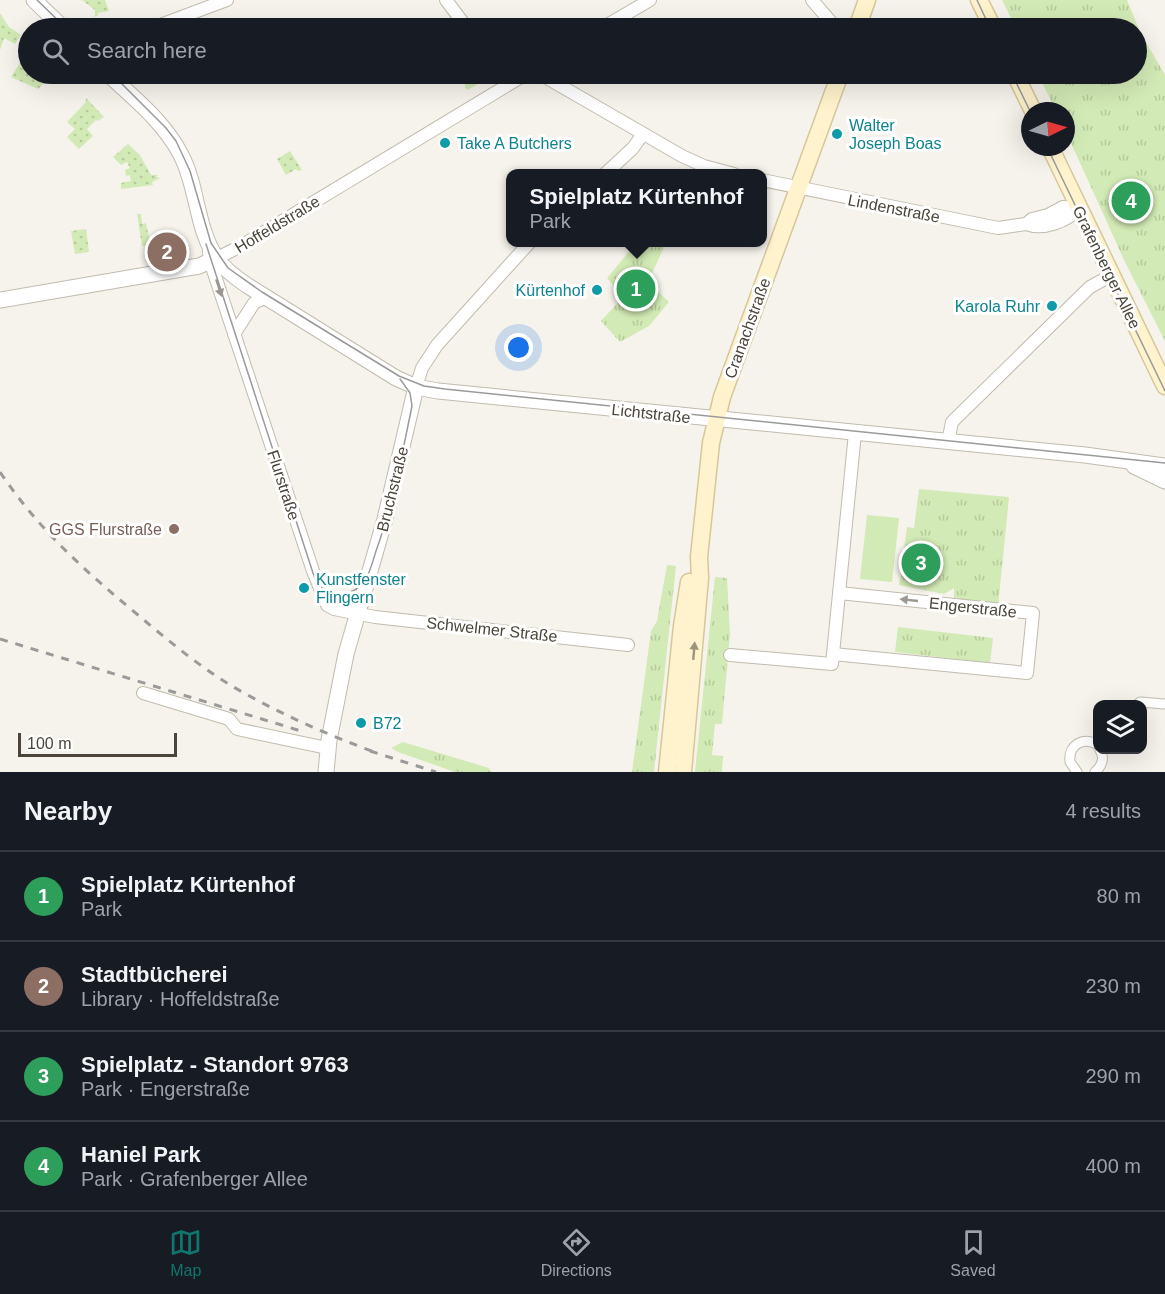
<!DOCTYPE html>
<html lang="en">
<head>
<meta charset="utf-8">
<style>
	body { margin:0; font-family:Arial,sans-serif; background:#20242c; color:#f1f3f6 }
	.controls { position:absolute; right:18px; bottom:18px; display:grid; overflow:hidden; border-radius:12px; box-shadow:0 6px 24px #0002 }
	.controls button { width:54px; height:54px; display:grid; place-items:center; padding:0; border:0; border-bottom:2px solid #363941; background:#171b24; color:#f1f3f6; font:30px sans-serif }
	.compass { position:absolute; left:1021px; top:102px; width:54px; height:54px; border-radius:50%; background:#171b24; box-shadow:0 6px 24px #0002; rotate:85deg }
	.scale { position:absolute; left:18px; bottom:15px; width:159px; box-sizing:border-box; padding-left:6px; border:3px solid #4b4439; border-top:0; font-size:16px; line-height:21px; white-space:nowrap; color:#4b4439; -webkit-text-stroke:4px #fff; paint-order:stroke }
	.you { position:absolute; left:519px; top:348px; width:21px; height:21px; margin:-15px; border:4px solid #fff; border-radius:50%; background:#1a73e8; box-shadow:0 0 0 9px #1a73e833 }
	.badge { display:grid; place-items:center; width:39px; height:39px; border-radius:50%; background:#0f766e; color:#fff; font-size:20px; font-weight:700 }
	.pin { position:absolute; translate:-50% -50%; border:3px solid #fff; box-shadow:0 2px 6px #0006 }
	.popup { position:absolute; left:506px; top:169px; width:261px; height:78px; box-sizing:border-box; display:grid; place-content:center; border-radius:12px; background:#171b24; filter:drop-shadow(0 2px 4px #0005); font-size:20px; white-space:nowrap; color:#9ea1a6 }
	.popup b { font-size:22px; color:#f1f3f6 }
	.popup::after { content:''; position:absolute; left:50%; top:100%; margin-left:-12px; border:12px solid transparent; border-top-color:#171b24 }
	.list { margin:0; padding:0; list-style:none }
	h2 { display:flex; justify-content:space-between; align-items:center; height:78px; margin:0; padding:0 24px; font-size:26px }
	h2 small { font-size:20px; font-weight:400; color:#9ea1a6 }
	.list li { display:grid; grid-template-columns:39px 1fr auto; gap:18px; align-items:center; box-sizing:border-box; height:90px; padding:0 24px; border-top:2px solid #363941 }
	.list b { display:block; font-size:22px; white-space:nowrap }
	.list p { margin:0; font-size:20px; white-space:nowrap; color:#9ea1a6 }
	.list em { font-size:20px; font-style:normal; color:#9ea1a6 }
	.icon { flex:none; width:33px; height:33px; fill:none; stroke:currentColor; stroke-width:2; stroke-linecap:round; stroke-linejoin:round }
	.map { position:relative; flex:none; width:1165px; height:772px; overflow:hidden }
	.search { position:absolute; background:#171b24; box-shadow:0 6px 24px #0002; left:18px; right:18px; top:18px; height:66px; display:flex; align-items:center; gap:15px; box-sizing:border-box; padding:0 21px; border-radius:33px; color:#9ea1a6; font-size:22px }
	.sheet { height:438px; background:#171b24 }
	nav { display:flex; justify-content:space-around; align-items:center; box-sizing:border-box; height:84px; border-top:2px solid #363941; background:#171b24; font-size:16px; color:#9ea1a6 }
	nav a { display:grid; justify-items:center; gap:3px }
	nav .on { color:#0f766e }
	.map>svg:first-child { display:block }
</style>
</head>
<body>
<div class="map">
<svg width="1165" height="772" viewBox="0 0 1165 772">
	<defs>
		<pattern id="grass-tufts" width="24" height="20" patternUnits="userSpaceOnUse" patternTransform="scale(1.5)"><rect width="24" height="20" fill="#d2eab5"/><path d="M3 7l-1-3M5 7V3M7 7l1-3M15 17l-1-3M17 17v-4M19 17l1-3" fill="none" stroke="#b6ca9c"/></pattern>
		<pattern id="garden-dots" width="8" height="8" patternUnits="userSpaceOnUse" patternTransform="scale(1.5)"><rect width="8" height="8" fill="#d2eab5"/><path d="M2 2h.1M6 6h.1" fill="none" stroke="#b6ca9c" stroke-width="1.8" stroke-linecap="round"/></pattern>
	</defs>
	<rect width="100%" height="100%" fill="#f6f3ec"/>
	<g fill="url(#grass-tufts)">
		<polygon points="1002,0 1127,0 1140,32 1165,75 1165,341 1125,262 1066,132 1066,111 1056,111 1038,74 1136,74 1136,28 1016,28"/>
		<polygon points="464,74 491,74 492,75 468,90 465,88"/>
		<polygon points="637,242 643,243 648,246 650,243 666,243 648,282 669,302 649,326 620,342 601,321 623,297 607,278"/>
		<polygon points="919,489 1009,497 998,607 954,598 954,588 944,594 899,585 907,527 914,528"/>
		<polygon points="667,565 676,566 654,772 632,772 651,631 657,621"/>
		<polygon points="715,577 727,578 730,634 722,724 715,724 712,755 723,756 722,772 695,772"/>
		<polygon points="898,627 993,638 990,663 895,652"/>
		<polygon points="403,742 489,768 491,772 455,772 398,752 391,748"/>
	</g>
	<g fill="url(#garden-dots)">
		<polygon points="82,0 105,0 109,11 98,13 98,15 95,17 95,10"/>
		<polygon points="0,13 9,27 21,35 15,44 4,38 0,50"/>
		<polygon points="28,50 28,74 54,74 38,89 11,77"/>
		<polygon points="86,98 104,117 98,121 96,120 87,129 93,136 79,149 67,137 75,129 67,122 85,103"/>
		<polygon points="128,144 141,156 139,158 141,157 151,175 158,175 156,177 160,178 152,182 153,185 121,189 121,183 131,181 130,175 126,176 125,170 130,168 127,162 121,165 113,157"/>
		<polygon points="290,151 302,170 298,171 296,169 286,175 277,159"/>
		<polygon points="137,214 141,214 142,224 146,223 149,238 157,237 156,244 153,245 152,242 146,242 147,246 142,246"/>
		<polygon points="86,229 89,252 75,254 71,231"/>
	</g>
	<polygon fill="#d2eab5" points="867,515 899,518 892,582 860,579"/>
	<g fill="none" stroke-linecap="round" stroke-linejoin="round">
		<defs>
			<g id="pedestrian">
				<polyline points="1138,704 1140,702 1165,704"/>
				<path d="M1077,772L1070,762C1068,745 1083,736 1098,745"/>
				<path d="M1095,772C1102,766 1105,758 1100,750"/>
			</g>
			<g id="minor">
				<polyline points="446,0 467,28"/>
				<polyline points="812,0 836,28"/>
				<polyline points="152,28 227,0"/>
				<polyline points="602,28 650,0"/>
				<polyline points="540,74 682,156 704,166 734,174"/>
				<polyline points="605,174 633,148 643,134"/>
				<polyline points="762,180 998,228 1026,224 1032,219 1048,215 1063,207 1079,209"/>
				<path d="M1026,224C1044,231 1066,221 1079,209"/>
				<polyline points="209,252 210,261 313,571 327,605 334,609 375,617 628,645"/>
				<polyline points="217,258 241,246 526,74"/>
				<polyline points="234,334 254,303 266,297"/>
				<polyline points="416,387 422,368 437,345 530,242"/>
				<polyline points="948,442 952,422 1090,287 1112,275"/>
				<polyline points="833,654 1027,673 1033,613 839,593"/>
				<polyline points="730,655 832,664 855,433"/>
				<polyline points="143,693 229,719 237,729 327,748"/>
			</g>
			<g id="tertiary">
				<polyline points="34,0 63,28"/>
				<path d="M108,74C134,98 165,123 181,155C198,187 196,229 217,259C225,270 236,278 248,286L396,378L416,387L438,391L1085,455L1165,466"/>
				<polyline points="0,300 199,266 217,258"/>
				<polyline points="1134,466 1165,481"/>
				<polyline points="326,772 329,740 346,654 385,519 416,387"/>
			</g>
			<g id="secondary">
				<polyline points="979,0 993,28"/>
				<polyline points="857,28 867,0"/>
				<polyline points="1015,74 1033,111"/>
				<polyline points="1050,147 1165,386"/>
				<polyline points="667,772 682,626 689,582"/>
				<polyline points="683,772 700,578 699,557 711,443 722,397 840,74"/>
			</g>
		</defs>
		<use href="#pedestrian" stroke="#c2bbae" stroke-width="11"/>
		<use href="#minor" stroke="#c2bbae" stroke-width="14"/>
		<use href="#tertiary" stroke="#c2bbae" stroke-width="17"/>
		<use href="#secondary" stroke="#d6c79b" stroke-width="19"/>
		<use href="#pedestrian" stroke="#fff" stroke-width="9"/>
		<use href="#minor" stroke="#fff" stroke-width="12"/>
		<use href="#tertiary" stroke="#fff" stroke-width="15"/>
		<use href="#secondary" stroke="#fff3cd" stroke-width="16"/>
		<g stroke="#9a9a9a" stroke-width="1.5">
			<polyline points="37,0 66,28"/>
			<polyline points="977,0 990,28"/>
			<polyline points="112,74 166,128 176,141 190,171 211,243 228,268 262,292 399,376 424,386 445,389 1165,463"/>
			<polyline points="1012,74 1030,111"/>
			<polyline points="1047,147 1165,391"/>
			<path d="M206,244L313,573C317,584 324,592 336,594C347,595 358,590 365,581C370,572 373,561 376,551C393,504 402,454 412,406L410,393L400,379"/>
		</g>
		<g stroke="#9a9a9a" stroke-width="3" stroke-dasharray="8 8" stroke-linecap="butt">
			<path d="M0,472C39,530 85,571 138,615C171,643 206,672 244,693C287,717 331,736 377,753"/>
			<polyline points="0,639 301,731"/>
			<polyline points="370,751 436,772"/>
		</g>
	</g>
	<defs><path id="oneway-solid" d="M-6-.8H1V-3.2L6.5 0L1 3.2V.8H-6Z" transform="scale(1.5)"/></defs>
	<g fill="#9c9892">
		<use href="#oneway-solid" transform="translate(219 288) rotate(72)"/>
		<use href="#oneway-solid" transform="translate(909 600) rotate(-174)"/>
	</g>
	<use fill="#9c937c" href="#oneway-solid" transform="translate(694 651) rotate(-85)"/>
	<g fill="#0f9aa8" stroke="#fff" stroke-width="2">
		<circle cx="837" cy="134" r="6"/>
		<circle cx="445" cy="143" r="6"/>
		<circle cx="597" cy="290" r="6"/>
		<circle cx="1052" cy="306" r="6"/>
		<circle cx="304" cy="588" r="6"/>
		<circle cx="361" cy="723" r="6"/>
	</g>
	<circle fill="#8d6e63" stroke="#fff" stroke-width="2" cx="174" cy="529" r="6"/>
	<g text-anchor="middle" stroke-width="6" stroke-linejoin="round" paint-order="stroke">
		<g font-size="16" fill="#0d838f" stroke="#fff" text-anchor="start">
			<text x="849" y="131">Walter<tspan x="849" dy="18">Joseph Boas</tspan></text>
			<text x="457" y="149">Take A Butchers</text>
			<text x="585" y="296" text-anchor="end">Kürtenhof</text>
			<text x="1040" y="312" text-anchor="end">Karola Ruhr</text>
			<text x="316" y="585">Kunstfenster<tspan x="316" dy="18">Flingern</tspan></text>
			<text x="373" y="729">B72</text>
		</g>
		<g font-size="16" fill="#4b4439" stroke="#fff">
			<text transform="translate(894 208) rotate(11)" y="6">Lindenstraße</text>
			<text transform="translate(277 224) rotate(-31)" y="6">Hoffeldstraße</text>
			<text transform="translate(1107 267) rotate(64)" y="6">Grafenberger Allee</text>
			<text transform="translate(747 328) rotate(-70)" y="6">Cranachstraße</text>
			<text transform="translate(651 413) rotate(6)" y="6">Lichtstraße</text>
			<text transform="translate(284 485) rotate(72)" y="6">Flurstraße</text>
			<text transform="translate(392 489) rotate(-76)" y="6">Bruchstraße</text>
			<text transform="translate(973 607) rotate(6)" y="6">Engerstraße</text>
			<text transform="translate(492 629) rotate(6)" y="6">Schwelmer Straße</text>
		</g>
		<g font-size="16" fill="#785e54" stroke="#fff" text-anchor="end">
			<text x="162" y="535">GGS Flurstraße</text>
		</g>
	</g>
</svg>
<div class="controls">
<button><svg class="icon" aria-label="layers" viewBox="0 0 24 24"><path d="M12 4l9 5-9 5-9-5zM3 14l9 5 9-5"/></svg></button>
</div>
<svg class="compass" viewBox="-18 -18 36 36"><path d="M0-13l5 13h-10z" fill="#e53935"/><path d="M0 13l5-13h-10z" fill="#9ea1a6"/></svg>
<div class="scale">100 m</div>
<div class="you"></div>
<div class="pin badge" style="left:636px;top:289px;background:#2e9e5b">1</div>
<div class="popup"><b>Spielplatz Kürtenhof</b>Park</div>
<div class="pin badge" style="left:167px;top:252px;background:#8d6e63">2</div>
<div class="pin badge" style="left:921px;top:563px;background:#2e9e5b">3</div>
<div class="pin badge" style="left:1131px;top:201px;background:#2e9e5b">4</div>
<div class="search"><svg class="icon" aria-label="search" viewBox="0 0 24 24"><circle cx="10" cy="10" r="6"/><path d="M15 15l6 6"/></svg>Search here</div>
</div>
<section class="sheet">
<h2>Nearby<small>4 results</small></h2>
<ul class="list">
<li><span class="badge" style="background:#2e9e5b">1</span><div><b>Spielplatz Kürtenhof</b><p>Park</p></div><em>80 m</em></li>
<li><span class="badge" style="background:#8d6e63">2</span><div><b>Stadtbücherei</b><p>Library · Hoffeldstraße</p></div><em>230 m</em></li>
<li><span class="badge" style="background:#2e9e5b">3</span><div><b>Spielplatz - Standort 9763</b><p>Park · Engerstraße</p></div><em>290 m</em></li>
<li><span class="badge" style="background:#2e9e5b">4</span><div><b>Haniel Park</b><p>Park · Grafenberger Allee</p></div><em>400 m</em></li>
</ul>
</section>
<nav>
<a class="on"><svg class="icon" aria-label="map" viewBox="0 0 24 24"><path d="M3 6l6-2 6 2 6-2v14l-6 2-6-2-6 2zM9 4v14M15 6v14"/></svg>Map</a>
<a><svg class="icon" aria-label="directions" viewBox="0 0 24 24"><path d="M12 3l9 9-9 9-9-9zM9 14v-3h6M13 9l2 2-2 2"/></svg>Directions</a>
<a><svg class="icon" aria-label="saved" viewBox="0 0 24 24"><path d="M7 4h10v16l-5-4-5 4z"/></svg>Saved</a>
</nav>
</body>
</html>
